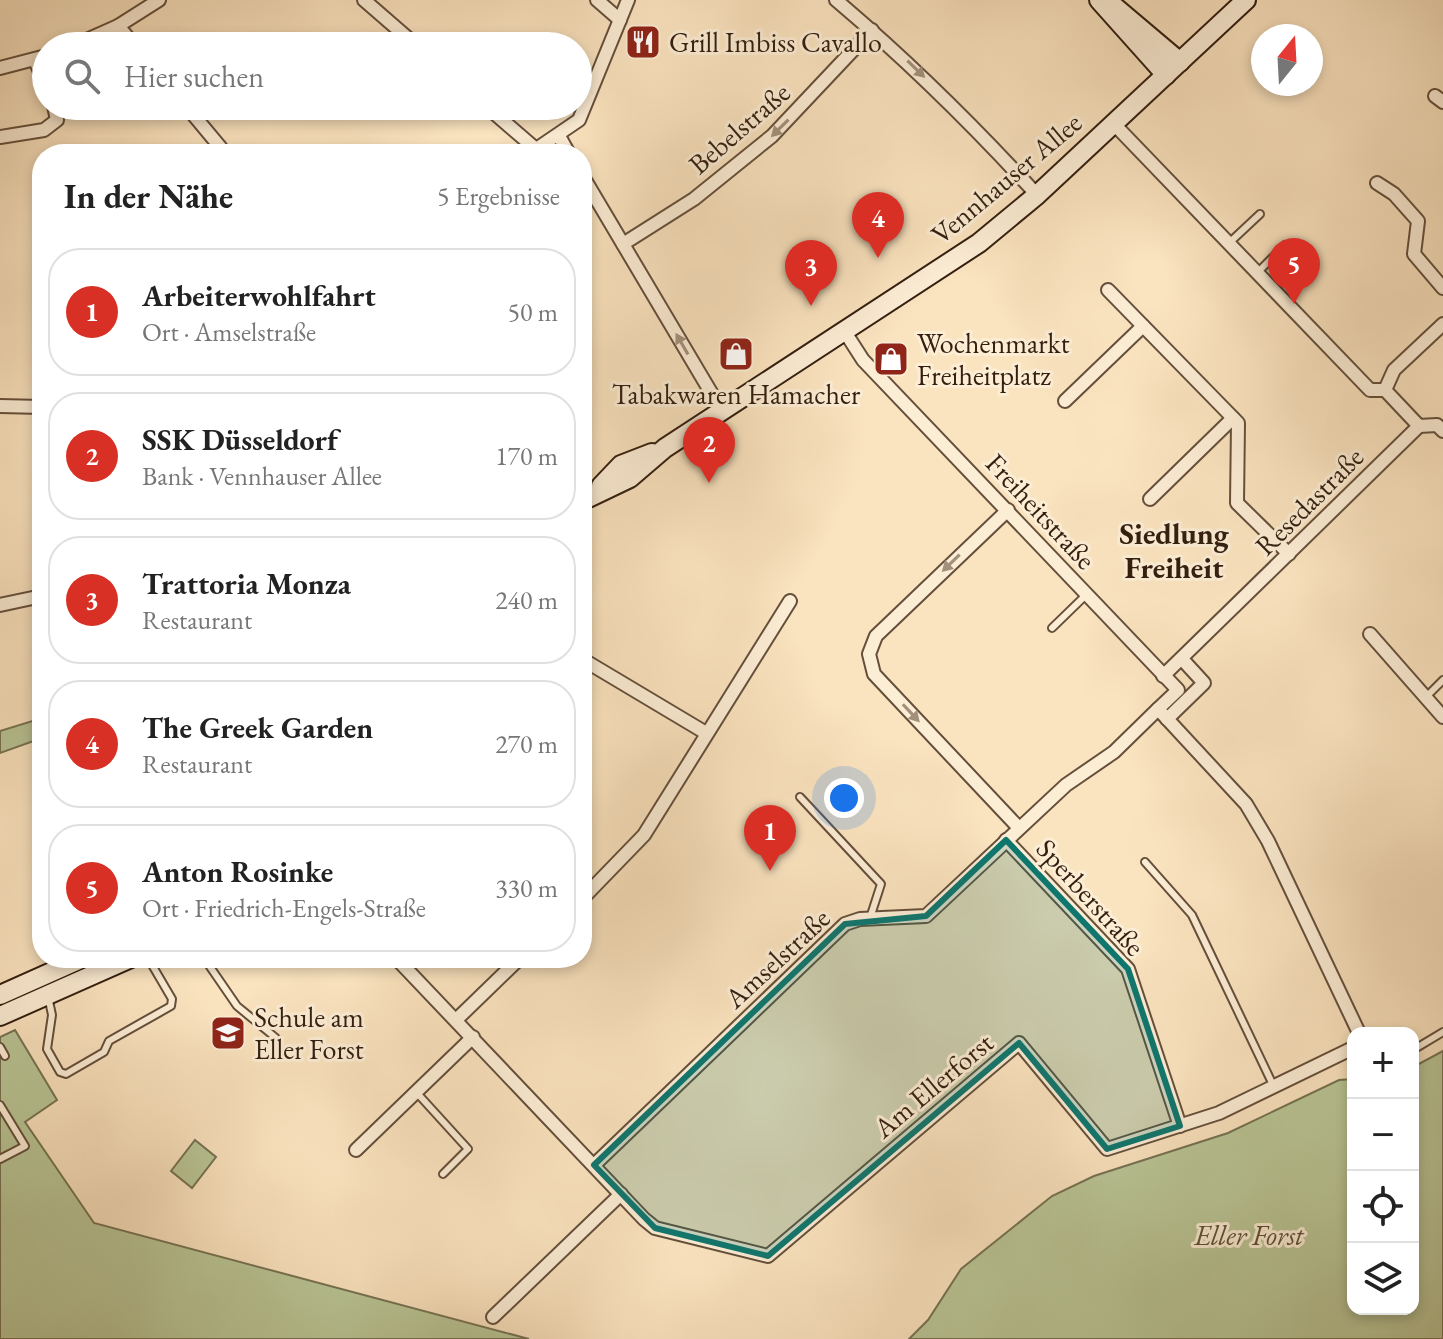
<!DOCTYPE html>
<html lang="de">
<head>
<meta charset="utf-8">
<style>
	body { margin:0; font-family:"EB Garamond",serif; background:#f2f2f2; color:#222 }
	.controls { position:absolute; right:24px; bottom:24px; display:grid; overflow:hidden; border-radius:16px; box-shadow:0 4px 12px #0003 }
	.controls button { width:72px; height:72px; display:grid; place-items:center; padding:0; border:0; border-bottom:2px solid #e0e0e0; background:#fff; color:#222; font:40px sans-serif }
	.compass { position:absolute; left:1251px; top:24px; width:72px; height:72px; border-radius:50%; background:#fff; box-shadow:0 4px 12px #0003; rotate:18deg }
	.you { position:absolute; left:844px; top:798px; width:28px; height:28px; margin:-20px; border:6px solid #fff; border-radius:50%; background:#1a73e8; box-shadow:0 0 0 12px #1a73e833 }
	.badge { display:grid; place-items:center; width:52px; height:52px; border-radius:50%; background:#d93025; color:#fff; font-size:26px; font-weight:700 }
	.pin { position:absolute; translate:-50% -66px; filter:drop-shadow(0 2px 4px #0008) }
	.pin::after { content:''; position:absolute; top:42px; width:28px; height:24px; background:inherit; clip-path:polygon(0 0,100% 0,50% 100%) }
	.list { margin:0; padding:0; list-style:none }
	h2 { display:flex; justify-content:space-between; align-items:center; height:104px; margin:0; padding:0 32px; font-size:34px }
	h2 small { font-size:26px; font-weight:400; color:#767676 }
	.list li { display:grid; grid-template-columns:52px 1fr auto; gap:24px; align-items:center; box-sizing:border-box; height:128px; margin:0 16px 16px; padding:0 16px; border:2px solid #e0e0e0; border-radius:32px }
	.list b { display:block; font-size:30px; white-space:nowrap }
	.list p { margin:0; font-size:26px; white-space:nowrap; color:#767676 }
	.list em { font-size:26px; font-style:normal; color:#767676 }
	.icon { flex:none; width:44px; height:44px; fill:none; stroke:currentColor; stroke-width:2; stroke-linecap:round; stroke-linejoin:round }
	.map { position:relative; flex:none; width:1443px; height:1339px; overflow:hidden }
	.search { position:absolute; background:#fff; box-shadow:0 4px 12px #0003; left:32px; top:32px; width:560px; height:88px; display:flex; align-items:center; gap:20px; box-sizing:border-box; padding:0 28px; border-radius:44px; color:#767676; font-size:30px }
	.panel { position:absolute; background:#fff; box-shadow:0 4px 12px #0003; left:32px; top:144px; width:560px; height:824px; border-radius:32px }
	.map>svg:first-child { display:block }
</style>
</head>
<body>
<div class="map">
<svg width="1443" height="1339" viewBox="0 0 1443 1339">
	<rect width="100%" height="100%" fill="#fae3bf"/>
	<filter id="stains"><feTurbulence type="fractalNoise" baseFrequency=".0025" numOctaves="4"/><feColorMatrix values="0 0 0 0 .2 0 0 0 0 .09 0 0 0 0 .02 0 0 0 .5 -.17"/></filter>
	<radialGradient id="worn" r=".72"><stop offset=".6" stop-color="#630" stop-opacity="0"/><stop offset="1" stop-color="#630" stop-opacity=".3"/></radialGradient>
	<g fill="#b9c596" stroke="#767252" stroke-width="2">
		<polygon points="42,718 42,738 0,753 0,731"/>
		<polygon points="15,1030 57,1100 25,1122 94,1223 529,1339 0,1339 0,1037"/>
		<polygon points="1443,1051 1443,1339 909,1339 928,1320 961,1269 1052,1196 1094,1176 1228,1133 1339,1080 1353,1079 1353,1309 1413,1309 1413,1067"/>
		<polygon points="195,1140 216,1157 192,1188 171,1171"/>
	</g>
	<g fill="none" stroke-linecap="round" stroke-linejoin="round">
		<defs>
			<g id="service">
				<polyline points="1228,244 1260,214"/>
				<polyline points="1257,273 1285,245"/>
				<polyline points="1052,628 1087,594"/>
				<polyline points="41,659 42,651"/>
				<polyline points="1426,697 1443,680"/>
				<polyline points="800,797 881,884 870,918"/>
				<polyline points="1145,862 1192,915 1274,1087"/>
				<polyline points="204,958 237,1006 276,1038"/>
				<polyline points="48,996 52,1015 47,1049 60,1072 66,1074 104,1052 109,1041 171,1006 172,999 148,958"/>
				<polyline points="0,1047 5,1056"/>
				<polyline points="1413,1050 1443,1032"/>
				<polyline points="417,1093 468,1149 443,1174"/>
				<polyline points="0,1105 25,1146 0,1159"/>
			</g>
			<g id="minor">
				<polyline points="364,0 417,46"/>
				<polyline points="597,0 620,20"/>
				<path d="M836,0C908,61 973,125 1037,195"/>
				<polyline points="118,26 135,46"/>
				<polyline points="73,46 118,26 159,0"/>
				<polyline points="35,60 46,86"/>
				<polyline points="0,68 46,56"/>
				<polyline points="1435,96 1443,102"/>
				<polyline points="186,106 221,148"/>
				<polyline points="486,106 537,150"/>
				<polyline points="1114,124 1370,390 1385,390 1419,426 1437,425 1443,431"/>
				<polyline points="559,136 569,154"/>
				<polyline points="0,137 44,130 57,120 54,106"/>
				<polyline points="529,154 579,120 628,0"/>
				<polyline points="582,175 722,411"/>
				<polyline points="1377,183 1394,194 1418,221 1414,254 1443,288"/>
				<polyline points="623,244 694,199 772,136 872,30"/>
				<polyline points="1108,290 1238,423 1237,503 1289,554"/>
				<polyline points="845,332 863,360 1178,690 1158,709 1246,804 1268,841 1359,1033"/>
				<polyline points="1385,390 1394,370 1443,324"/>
				<polyline points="1065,401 1143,326"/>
				<polyline points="0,406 42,407"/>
				<polyline points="1150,499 1233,418"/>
				<polyline points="1008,510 876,636 869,654 874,674 1019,828"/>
				<polyline points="0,605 42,596"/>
				<polyline points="1370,634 1443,717"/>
				<polyline points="582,659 706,733"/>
				<polyline points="1163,676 1419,426"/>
				<polyline points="1167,719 1204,683 1182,659"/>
				<polyline points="1006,840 1128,969 1180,1126"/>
				<polyline points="582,899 644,835 790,601"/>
				<polyline points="396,958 644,1219 655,1228 768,1256 1019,1043 1107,1149 1219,1113 1353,1048"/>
				<polyline points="456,1020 520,958"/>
				<polyline points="356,1150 473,1037"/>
				<polyline points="594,1165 845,924 860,919 926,916 1066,785 1114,752 1158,709"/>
				<polyline points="493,1317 621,1194"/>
			</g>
			<g id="secondary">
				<polyline points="1099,0 1166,75"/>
				<polyline points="1115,7 1180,62"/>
				<polyline points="601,486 621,465 652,453"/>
				<polyline points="582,501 630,478 665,448 979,243 1037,195 1246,0"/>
				<polyline points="0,995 83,958"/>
				<polyline points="0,1016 131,958"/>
			</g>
		</defs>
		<use href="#service" stroke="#654f3b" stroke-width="10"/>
		<use href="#minor" stroke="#654f3b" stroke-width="16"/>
		<use href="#secondary" stroke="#331e0f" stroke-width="22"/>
		<use href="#service" stroke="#fcedd5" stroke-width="6"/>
		<use href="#minor" stroke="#fcedd5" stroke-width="12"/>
		<use href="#secondary" stroke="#fcedd5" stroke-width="18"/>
	</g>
	<defs><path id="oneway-solid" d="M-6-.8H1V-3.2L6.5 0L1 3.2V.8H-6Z" transform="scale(2)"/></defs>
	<g fill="#a2907c">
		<use href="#oneway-solid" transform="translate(916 69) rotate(44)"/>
		<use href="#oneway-solid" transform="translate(780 128) rotate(135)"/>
		<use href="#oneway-solid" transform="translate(682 344) rotate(-120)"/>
		<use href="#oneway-solid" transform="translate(951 563) rotate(136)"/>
		<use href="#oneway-solid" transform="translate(911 713) rotate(47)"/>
	</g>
	<path fill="#0f766e" fill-opacity="0.2" stroke="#0f766e" stroke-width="6" stroke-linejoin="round" d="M1006,840L1128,969L1180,1126L1107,1149L1019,1043L768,1256L655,1228L594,1165L845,924L926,916Z"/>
	<defs>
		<symbol id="restaurant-square" viewBox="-11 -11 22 22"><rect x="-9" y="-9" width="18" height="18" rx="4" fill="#8f2418" stroke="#fcedd5"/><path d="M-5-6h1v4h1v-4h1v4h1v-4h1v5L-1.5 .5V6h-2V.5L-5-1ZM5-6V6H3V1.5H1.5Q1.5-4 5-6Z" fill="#fff"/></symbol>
		<symbol id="shop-square" viewBox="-11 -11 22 22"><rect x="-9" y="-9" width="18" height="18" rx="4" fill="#8f2418" stroke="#fcedd5"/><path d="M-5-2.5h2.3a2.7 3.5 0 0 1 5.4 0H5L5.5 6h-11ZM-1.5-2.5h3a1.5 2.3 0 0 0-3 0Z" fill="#fff"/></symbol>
		<symbol id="school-square" viewBox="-11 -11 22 22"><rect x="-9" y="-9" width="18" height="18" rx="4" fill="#8f2418" stroke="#fcedd5"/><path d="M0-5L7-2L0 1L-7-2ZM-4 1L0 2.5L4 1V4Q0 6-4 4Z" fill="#fff"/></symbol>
	</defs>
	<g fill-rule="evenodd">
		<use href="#restaurant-square" x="623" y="22" width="40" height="40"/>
		<use href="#shop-square" x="716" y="334" width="40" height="40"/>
		<use href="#shop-square" x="871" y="339" width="40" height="40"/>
		<use href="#school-square" x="208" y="1013" width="40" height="40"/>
	</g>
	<g text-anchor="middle" stroke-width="6" stroke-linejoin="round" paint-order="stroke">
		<g font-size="28" fill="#331e0f" stroke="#fcedd5" text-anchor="start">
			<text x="669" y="52">Grill Imbiss Cavallo</text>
			<text x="917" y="353">Wochenmarkt<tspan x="917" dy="32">Freiheitplatz</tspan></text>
			<text x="736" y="404" text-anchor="middle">Tabakwaren Hamacher</text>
			<text x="254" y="1027">Schule am<tspan x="254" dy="32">Eller Forst</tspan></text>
		</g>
		<g font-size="28" fill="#331e0f" stroke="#fcedd5">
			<text transform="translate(739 128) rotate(-41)" y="10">Bebelstraße</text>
			<text transform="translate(1006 178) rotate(-40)" y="10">Vennhauser Allee</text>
			<text transform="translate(1309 501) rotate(-45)" y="10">Resedastraße</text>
			<text transform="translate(1041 511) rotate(47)" y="10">Freiheitstraße</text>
			<text transform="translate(1091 897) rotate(48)" y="10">Sperberstraße</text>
			<text transform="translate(777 958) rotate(-43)" y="10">Amselstraße</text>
			<text transform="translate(933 1085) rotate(-40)" y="10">Am Ellerforst</text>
		</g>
		<g font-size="28" font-style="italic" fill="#5b5038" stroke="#fcedd5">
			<text x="1249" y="1245">Eller Forst</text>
		</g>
		<g font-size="30" font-weight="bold" fill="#331e0f" stroke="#fcedd5">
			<text x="1174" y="544">Siedlung<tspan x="1174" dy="34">Freiheit</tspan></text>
		</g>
	</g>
	<rect width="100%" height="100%" filter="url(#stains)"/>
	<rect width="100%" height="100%" fill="url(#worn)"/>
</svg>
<div class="controls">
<button>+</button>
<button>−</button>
<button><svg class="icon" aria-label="locate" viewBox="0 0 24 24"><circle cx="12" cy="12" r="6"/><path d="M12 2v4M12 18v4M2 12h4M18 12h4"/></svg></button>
<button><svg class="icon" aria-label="layers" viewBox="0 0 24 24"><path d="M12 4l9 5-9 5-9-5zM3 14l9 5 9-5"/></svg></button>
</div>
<svg class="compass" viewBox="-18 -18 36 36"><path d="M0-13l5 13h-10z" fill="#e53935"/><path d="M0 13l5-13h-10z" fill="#767676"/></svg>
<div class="you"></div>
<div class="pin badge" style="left:770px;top:871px">1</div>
<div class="pin badge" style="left:709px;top:483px">2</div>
<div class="pin badge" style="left:811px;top:306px">3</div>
<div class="pin badge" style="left:878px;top:258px">4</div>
<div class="pin badge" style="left:1294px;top:304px">5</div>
<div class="search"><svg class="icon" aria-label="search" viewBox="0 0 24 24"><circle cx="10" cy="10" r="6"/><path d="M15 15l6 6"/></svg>Hier suchen</div>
<section class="panel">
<h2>In der Nähe<small>5 Ergebnisse</small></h2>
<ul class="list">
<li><span class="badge">1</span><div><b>Arbeiterwohlfahrt</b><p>Ort · Amselstraße</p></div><em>50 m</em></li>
<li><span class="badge">2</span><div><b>SSK Düsseldorf</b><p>Bank · Vennhauser Allee</p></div><em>170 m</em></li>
<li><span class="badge">3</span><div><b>Trattoria Monza</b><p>Restaurant</p></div><em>240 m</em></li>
<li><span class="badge">4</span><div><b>The Greek Garden</b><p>Restaurant</p></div><em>270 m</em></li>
<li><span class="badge">5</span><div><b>Anton Rosinke</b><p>Ort · Friedrich-Engels-Straße</p></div><em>330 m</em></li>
</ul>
</section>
</div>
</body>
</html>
